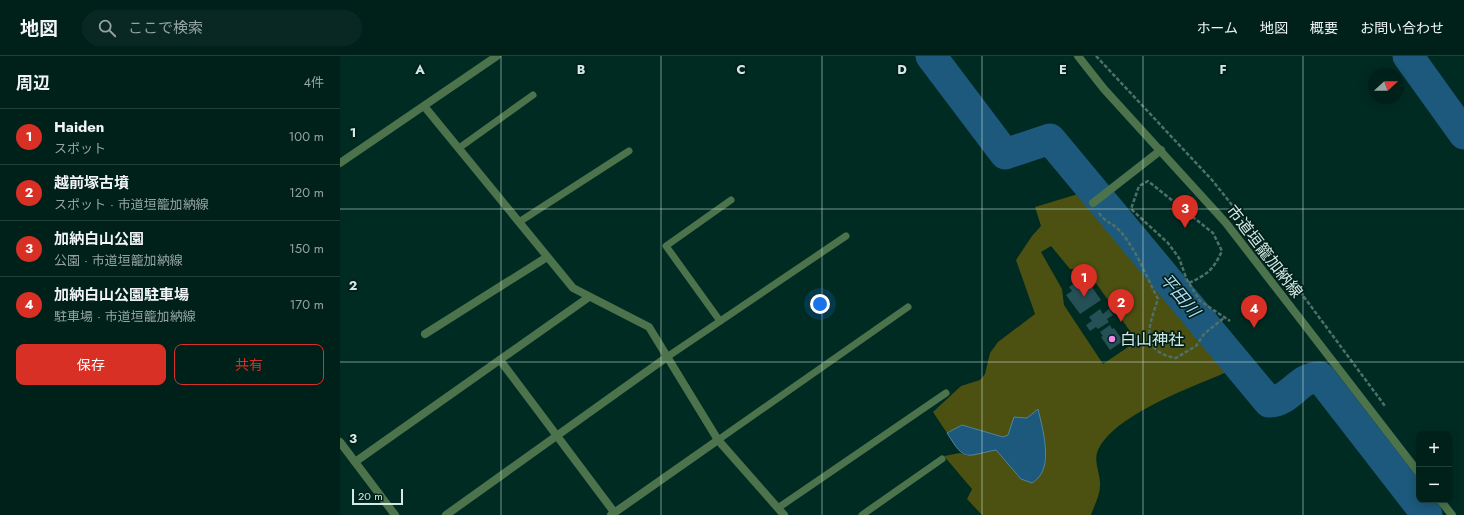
<!DOCTYPE html>
<html lang="ja">
<head>
<meta charset="utf-8">
<style>
	body { margin:0; font-family:Jost,"Noto Sans JP",sans-serif; background:#0a2823; color:#f1f3f6 }
	.controls { position:absolute; right:12px; bottom:12px; display:grid; overflow:hidden; border-radius:8px; box-shadow:0 2px 10px #0003 }
	.controls button { width:36px; height:36px; display:grid; place-items:center; padding:0; border:0; border-bottom:1px solid #223e39; background:#00201a; color:#f1f3f6; font:20px sans-serif }
	.compass { position:absolute; left:1028px; top:12px; width:36px; height:36px; border-radius:50%; background:#00201a; box-shadow:0 2px 10px #0003; rotate:69deg }
	.scale { position:absolute; left:12px; bottom:10px; width:51px; box-sizing:border-box; padding-left:4px; border:2px solid #d4e9e3; border-top:0; font-size:11px; line-height:14px; white-space:nowrap; color:#d4e9e3; -webkit-text-stroke:3px #012019; paint-order:stroke }
	.you { position:absolute; left:480px; top:248px; width:14px; height:14px; margin:-10px; border:3px solid #fff; border-radius:50%; background:#1a73e8; box-shadow:0 0 0 6px #1a73e833 }
	.badge { display:grid; place-items:center; width:26px; height:26px; border-radius:50%; background:#d93025; color:#fff; font-size:13px; font-weight:700 }
	.pin { position:absolute; translate:-50% -33px; filter:drop-shadow(0 1px 2px #0008) }
	.pin::after { content:''; position:absolute; top:21px; width:14px; height:12px; background:inherit; clip-path:polygon(0 0,100% 0,50% 100%) }
	.list { margin:0; padding:0; list-style:none }
	h2 { display:flex; justify-content:space-between; align-items:center; height:52px; margin:0; padding:0 16px; font-size:17px }
	h2 small { font-size:13px; font-weight:400; color:#95a3a2 }
	.list li { display:grid; grid-template-columns:26px 1fr auto; gap:12px; align-items:center; box-sizing:border-box; height:56px; padding:0 16px; border-top:1px solid #223e39 }
	.list b { display:block; font-size:15px; white-space:nowrap }
	.list p { margin:0; font-size:13px; white-space:nowrap; color:#95a3a2 }
	.list em { font-size:13px; font-style:normal; color:#95a3a2 }
	.actions { display:flex; gap:8px; padding:12px 16px }
	.actions a { flex:1; padding:9px 0; border:1px solid #d93025; border-radius:8px; text-align:center; font-size:14px; color:#d93025 }
	.actions .main { background:#d93025; color:#fff }
	.icon { flex:none; width:22px; height:22px; fill:none; stroke:currentColor; stroke-width:2; stroke-linecap:round; stroke-linejoin:round }
	.map { position:relative; flex:none; width:1124px; height:459px; overflow:hidden }
	header { display:flex; align-items:center; gap:24px; box-sizing:border-box; height:56px; padding:0 20px; background:#00201a; border-bottom:1px solid #223e39 }
	header strong { font-size:19px }
	nav { display:flex; gap:22px; margin-inline-start:auto; font-size:14px }
	.search { width:280px; height:36px; background:#0a2823; display:flex; align-items:center; gap:10px; box-sizing:border-box; padding:0 14px; border-radius:22px; color:#95a3a2; font-size:15px }
	main { display:flex }
	aside { flex:1; background:#00201a }
	.map>svg:first-child { display:block }
</style>
</head>
<body>
<header>
<strong>地図</strong>
<div class="search"><svg class="icon" aria-label="search" viewBox="0 0 24 24"><circle cx="10" cy="10" r="6"/><path d="M15 15l6 6"/></svg>ここで検索</div>
<nav><a>ホーム</a><a>地図</a><a>概要</a><a>お問い合わせ</a></nav>
</header>
<main>
<aside>
<h2>周辺<small>4件</small></h2>
<ul class="list">
<li><span class="badge">1</span><div><b>Haiden</b><p>スポット</p></div><em>100 m</em></li>
<li><span class="badge">2</span><div><b>越前塚古墳</b><p>スポット · 市道垣籠加納線</p></div><em>120 m</em></li>
<li><span class="badge">3</span><div><b>加納白山公園</b><p>公園 · 市道垣籠加納線</p></div><em>150 m</em></li>
<li><span class="badge">4</span><div><b>加納白山公園駐車場</b><p>駐車場 · 市道垣籠加納線</p></div><em>170 m</em></li>
</ul>
<div class="actions"><a class="main">保存</a><a>共有</a></div>
</aside>
<div class="map">
<svg width="1124" height="459" viewBox="0 0 1124 459">
	<rect width="100%" height="100%" fill="#002b22"/>
	<path fill="#4c5010" fill-rule="evenodd" d="M738,138L894,313C858,329 770,359 757,397C754,407 761,420 760,430C760,439 754,450 751,459H642L627,443L632,433L604,400L620,397L627,400L656,394L681,423L697,354L668,379L663,381L622,369L607,377L593,356L621,330L640,324L645,318L650,297L658,286L695,258L676,204L692,180L701,170L695,151ZM711,190L730,213H746L797,285L763,308L724,249L722,233L701,196Z"/>
	<path fill="#1c597c" stroke="#53849b" d="M698,353C702,370 711,402 701,418C699,422 695,425 692,427L681,423L656,394C624,400 626,407 607,377L622,369L663,381L668,379L674,361L687,362Z"/>
	<g fill="none" stroke-linecap="round" stroke-linejoin="round">
		<g stroke="#1c597c" stroke-width="31">
			<path d="M591,0L665,98L710,83L929,346C950,346 959,320 980,321L1087,459"/>
			<polyline points="1068,0 1124,78"/>
		</g>
	</g>
	<g fill="#245056">
		<polygon points="739,224 742,228 747,224 761,244 740,258 726,239 732,235 729,231"/>
		<polygon points="760,253 763,258 769,253 773,259 767,263 769,266 758,273 756,271 750,275 746,269 752,265 749,261"/>
		<polygon points="770,269 772,273 774,272 783,285 770,294 761,281 763,280 760,276"/>
	</g>
	<g fill="none" stroke-linecap="round" stroke-linejoin="round">
		<g stroke="#4d7068" stroke-width="2.5" stroke-dasharray="4 2" stroke-linecap="butt">
			<polyline points="756,0 872,124 941,210 1045,350"/>
			<path d="M759,157C767,168 771,166 778,173C796,192 806,220 818,243C809,270 798,295 836,302L856,290L864,278L885,261"/>
			<path d="M849,227C868,218 873,214 882,195L873,177L808,125L799,130L791,153L828,187L839,202L847,224L860,245L890,265"/>
		</g>
		<g stroke="#4c734c" stroke-width="7">
			<polyline points="119,92 193,39"/>
			<polyline points="179,166 289,95"/>
			<polyline points="380,265 326,190 391,144"/>
			<polyline points="327,301 506,180"/>
			<polyline points="378,384 568,251"/>
			<polyline points="438,452 606,337"/>
			<polyline points="522,459 602,403"/>
		</g>
		<g stroke="#4c734c" stroke-width="8">
			<polyline points="84,50 233,232 309,271 378,384 444,459"/>
			<polyline points="0,107 157,0"/>
			<polyline points="753,147 821,94"/>
			<polyline points="85,278 207,201"/>
			<polyline points="160,304 274,456"/>
			<polyline points="15,406 249,241"/>
			<polyline points="106,459 327,301"/>
			<polyline points="271,459 378,384"/>
		</g>
		<g stroke="#4c734c" stroke-width="8">
			<polyline points="738,0 764,33 886,167 1079,417"/>
			<polyline points="0,386 55,459"/>
			<polyline points="1100,444 1112,459"/>
		</g>
	</g>
	<path fill="none" stroke="#d4e9e3" stroke-width="1" stroke-opacity="0.55" d="M161,0V459M321,0V459M482,0V459M642,0V459M803,0V459M963,0V459M0,153H1124M0,306H1124"/>
	<circle fill="#f788eb" stroke="#012019" stroke-width="1.5" cx="772" cy="283" r="4"/>
	<g text-anchor="middle" stroke-width="3.5" stroke-linejoin="round" paint-order="stroke">
		<g font-size="16" fill="#d4e9e3" stroke="#012019">
			<text transform="translate(925 195) rotate(52)" y="6">市道垣籠加納線</text>
		</g>
		<g font-size="16" fill="#d4e9e3" stroke="#012019" text-anchor="start">
			<text x="780" y="289">白山神社</text>
		</g>
		<g font-size="17" font-style="italic" fill="#b4daf4" stroke="#012019">
			<text transform="translate(840 239) rotate(50)" y="6">平田川</text>
		</g>
	</g>
	<g font-size="13" text-anchor="middle" font-weight="bold" fill="#d4e9e3" stroke="#012019" stroke-width="3.5" stroke-linejoin="round" paint-order="stroke">
		<text x="80" y="18">A</text>
		<text x="241" y="18">B</text>
		<text x="401" y="18">C</text>
		<text x="562" y="18">D</text>
		<text x="723" y="18">E</text>
		<text x="883" y="18">F</text>
		<text x="13" y="81">1</text>
		<text x="13" y="234">2</text>
		<text x="13" y="387">3</text>
	</g>
</svg>
<div class="controls">
<button>+</button>
<button>−</button>
</div>
<svg class="compass" viewBox="-18 -18 36 36"><path d="M0-13l5 13h-10z" fill="#e53935"/><path d="M0 13l5-13h-10z" fill="#95a3a2"/></svg>
<div class="scale">20 m</div>
<div class="you"></div>
<div class="pin badge" style="left:744px;top:241px">1</div>
<div class="pin badge" style="left:781px;top:266px">2</div>
<div class="pin badge" style="left:845px;top:172px">3</div>
<div class="pin badge" style="left:914px;top:272px">4</div>
</div>
</main>
</body>
</html>
